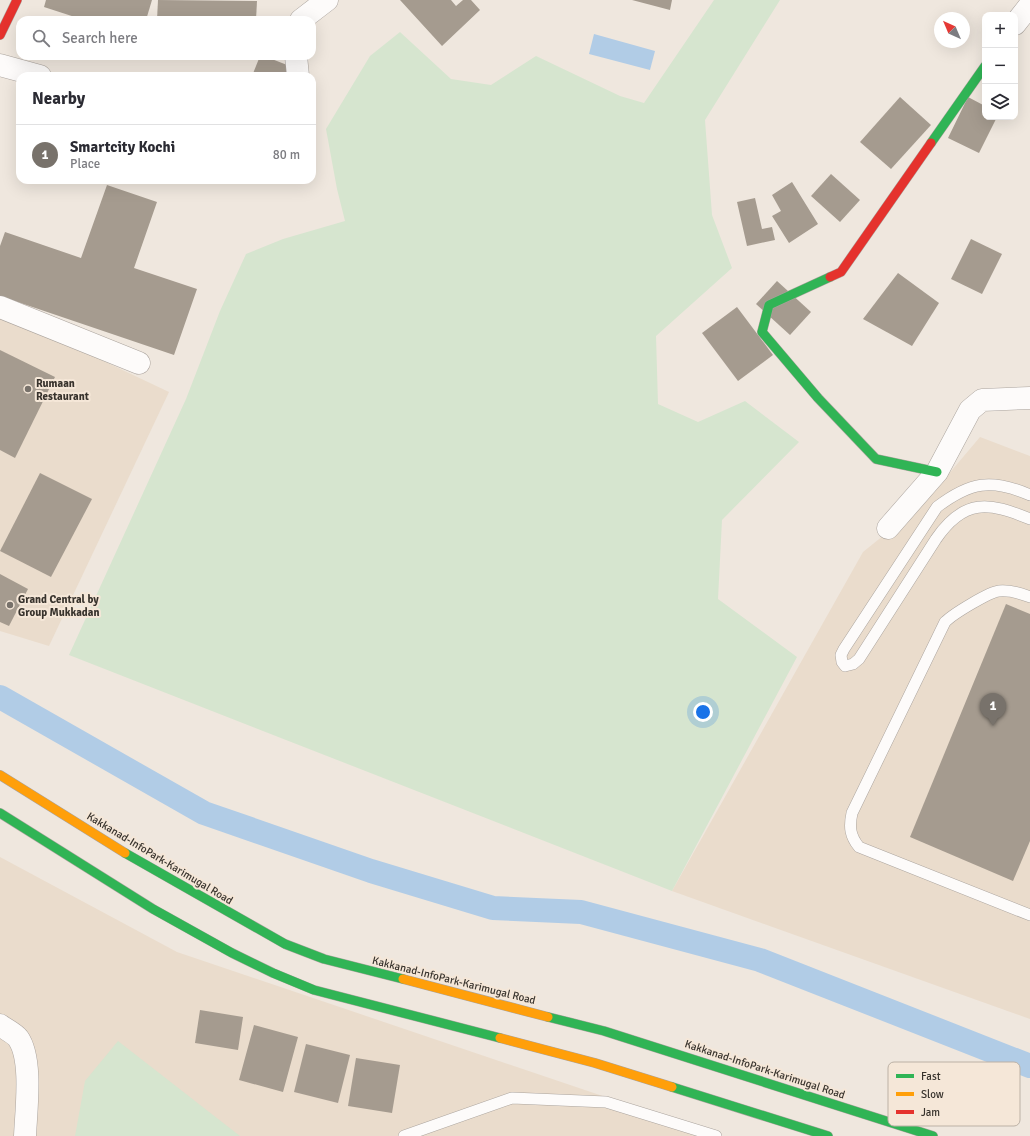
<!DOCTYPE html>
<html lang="en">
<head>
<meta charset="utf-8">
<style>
	body { margin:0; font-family:Signika,sans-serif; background:#f2f2f3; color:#2b2b33 }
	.controls { position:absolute; right:12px; top:12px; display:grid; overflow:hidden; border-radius:8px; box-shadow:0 4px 16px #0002 }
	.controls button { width:36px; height:36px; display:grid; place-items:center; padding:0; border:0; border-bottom:1px solid #e1e1e2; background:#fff; color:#2b2b33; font:20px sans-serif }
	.compass { position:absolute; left:934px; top:12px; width:36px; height:36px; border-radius:50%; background:#fff; box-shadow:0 4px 16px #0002; rotate:316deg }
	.you { position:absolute; left:703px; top:712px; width:14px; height:14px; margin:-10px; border:3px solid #fff; border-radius:50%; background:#1a73e8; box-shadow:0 0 0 6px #1a73e833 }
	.badge { display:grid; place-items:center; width:26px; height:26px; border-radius:50%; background:#78726b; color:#fff; font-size:13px; font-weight:700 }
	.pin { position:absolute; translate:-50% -33px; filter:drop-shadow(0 1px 2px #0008) }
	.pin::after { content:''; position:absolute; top:21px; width:14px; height:12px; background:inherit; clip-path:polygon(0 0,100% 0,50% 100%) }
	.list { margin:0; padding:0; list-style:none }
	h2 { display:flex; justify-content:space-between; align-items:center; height:52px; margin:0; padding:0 16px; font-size:17px }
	h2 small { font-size:13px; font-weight:400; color:#7c7c81 }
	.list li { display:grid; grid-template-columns:26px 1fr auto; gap:12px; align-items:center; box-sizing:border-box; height:60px; padding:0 16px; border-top:1px solid #e1e1e2 }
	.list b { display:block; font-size:15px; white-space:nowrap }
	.list p { margin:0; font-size:13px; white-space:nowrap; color:#7c7c81 }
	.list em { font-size:13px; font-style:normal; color:#7c7c81 }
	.icon { flex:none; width:22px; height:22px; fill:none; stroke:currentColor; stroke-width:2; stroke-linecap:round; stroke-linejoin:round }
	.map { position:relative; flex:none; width:1030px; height:1136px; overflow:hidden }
	.search { position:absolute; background:#fff; box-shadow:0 4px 16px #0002; left:16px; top:16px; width:300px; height:44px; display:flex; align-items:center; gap:10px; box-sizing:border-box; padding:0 14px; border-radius:12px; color:#7c7c81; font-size:15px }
	.panel { position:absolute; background:#fff; box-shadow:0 4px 16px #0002; left:16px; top:72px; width:300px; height:112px; border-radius:12px }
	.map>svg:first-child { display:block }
</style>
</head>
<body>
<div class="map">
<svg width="1030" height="1136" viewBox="0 0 1030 1136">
	<rect width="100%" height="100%" fill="#efe7de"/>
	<g fill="#eadccc">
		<polygon points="0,312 169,392 49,646 0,631"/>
		<polygon points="980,437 1030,456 1030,1019 672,891 863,552 910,514 936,489"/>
		<polygon points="0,857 177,952 721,1136 0,1136"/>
	</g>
	<g fill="#d6e5cf">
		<polygon points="714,0 780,0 705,120 712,215 732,268 656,336 658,404 698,422 745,401 799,442 722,520 718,599 797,657 672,891 69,655 186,399 220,311 246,254 283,239 345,221 337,189 326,129 370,56 400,32 451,79 491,85 536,56 620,96 644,103"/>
		<polygon points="118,1041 240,1136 75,1136 85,1081"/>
	</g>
	<polygon fill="#b1cce6" points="594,34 655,51 650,70 589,54"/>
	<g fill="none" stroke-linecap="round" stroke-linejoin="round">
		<polyline stroke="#b1cce6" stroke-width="24" points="0,697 204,813 371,871 493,908 581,912 760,960 1030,1066"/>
	</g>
	<g fill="#a59b8f">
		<polygon points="46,0 152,0 146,20 84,20 44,7"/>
		<polygon points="158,0 257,1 256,20 157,20"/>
		<polygon points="400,0 451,0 456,6 463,0 471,0 480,10 442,46"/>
		<polygon points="632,0 672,0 670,10"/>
		<polygon points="260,56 264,56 300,70 298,76 252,76"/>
		<polygon points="900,97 931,125 891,169 860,142"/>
		<polygon points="968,97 985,106 985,117 997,117 979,153 948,138"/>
		<polygon points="831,174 860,200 840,222 811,196"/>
		<polygon points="792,182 818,224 789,243 772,216 781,211 772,195"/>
		<polygon points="107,185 157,202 134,268 197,289 174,355 0,296 0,246 5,232 81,258"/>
		<polygon points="755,198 762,229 772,227 775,240 747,246 737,202"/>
		<polygon points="971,239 1002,254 982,294 951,279"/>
		<polygon points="898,273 939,303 912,346 863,319"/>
		<polygon points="777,281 811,312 790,335 756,304"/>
		<polygon points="737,307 773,355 738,381 702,333"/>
		<polygon points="0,350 55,377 15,458 0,450"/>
		<polygon points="40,473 92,499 51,577 0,551"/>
		<polygon points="0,574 28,589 9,626 0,622"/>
		<polygon points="1006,604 1030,614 1030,841 1013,881 910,837"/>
		<polygon points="200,1010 243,1017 238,1050 195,1043"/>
		<polygon points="254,1025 298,1037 283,1092 239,1080"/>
		<polygon points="306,1044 350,1055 338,1103 294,1092"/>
		<polygon points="356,1058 400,1065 392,1113 348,1106"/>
	</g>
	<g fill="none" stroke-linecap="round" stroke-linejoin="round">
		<defs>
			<g id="lane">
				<path d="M1030,495C991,478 970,482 937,507L844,649L841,655L842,662L845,666L853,664L859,659L936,539C964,498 989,502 1030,519"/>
				<path d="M1030,597C1020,593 1010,590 999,591C989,592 953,614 945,622L852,813C849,827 850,836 859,847L1030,915"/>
				<polyline points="404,1136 512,1098 606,1102 716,1136"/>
			</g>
			<g id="street">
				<polyline points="301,20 327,0"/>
				<polyline points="1015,24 1030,5"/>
				<polyline points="296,56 298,76"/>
				<polyline points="0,65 40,76"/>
				<polyline points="0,307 139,363"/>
				<polyline points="888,528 937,472 970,410 982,400 1030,398"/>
				<path d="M0,1025C5,1029 14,1033 18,1038C33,1059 26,1111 25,1136"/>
			</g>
			<g id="fast">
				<polyline points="931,143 985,66"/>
				<polyline points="830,277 769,305 762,332 818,398 876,459 937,472"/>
				<polyline points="0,813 153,909 232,953 273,973 314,990 500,1038"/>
				<polyline points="125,853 285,944 324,959 403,979"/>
				<polyline points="548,1017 604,1031 933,1136"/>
				<polyline points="672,1087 828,1136"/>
			</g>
			<g id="slow">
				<polyline points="0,775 125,853"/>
				<polyline points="403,979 548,1017"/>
				<polyline points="500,1038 595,1063 672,1087"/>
			</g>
			<g id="jam">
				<polyline points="0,35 17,0"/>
				<polyline points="830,277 841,272 931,143"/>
			</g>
		</defs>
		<use href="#lane" stroke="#aba49e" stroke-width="12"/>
		<use href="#street" stroke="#aba49e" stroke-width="23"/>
		<use href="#fast" stroke="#aba49e" stroke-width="10"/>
		<use href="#slow" stroke="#aba49e" stroke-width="10"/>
		<use href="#jam" stroke="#aba49e" stroke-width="10"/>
		<use href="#lane" stroke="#fdfbfa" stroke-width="11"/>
		<use href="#street" stroke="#fdfbfa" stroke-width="22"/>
		<use href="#fast" stroke="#30b455" stroke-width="9"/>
		<use href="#slow" stroke="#ff9f0a" stroke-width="9"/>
		<use href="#jam" stroke="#e5322d" stroke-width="9"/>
	</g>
	<g fill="#78726b" stroke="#f5e7d8" stroke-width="1.5">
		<circle cx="28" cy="389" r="4"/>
		<circle cx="10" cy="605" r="4"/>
	</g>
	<g text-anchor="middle" stroke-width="4" stroke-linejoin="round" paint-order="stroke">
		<g font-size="11" font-weight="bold" fill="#38332d" stroke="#f5e7d8" text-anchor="start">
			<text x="36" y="387">Rumaan<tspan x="36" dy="13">Restaurant</tspan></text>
			<text x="18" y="603">Grand Central by<tspan x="18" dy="13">Group Mukkadan</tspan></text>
		</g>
		<g font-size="11" fill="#38332d" stroke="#f5e7d8">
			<text transform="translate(160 858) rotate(31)" y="4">Kakkanad-InfoPark-Karimugal Road</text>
			<text transform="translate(454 980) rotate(14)" y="4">Kakkanad-InfoPark-Karimugal Road</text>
			<text transform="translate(765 1069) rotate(18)" y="4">Kakkanad-InfoPark-Karimugal Road</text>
		</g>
	</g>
	<rect x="888" y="1062" width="132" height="64" rx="6" fill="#f5e7d8" stroke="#bcb1a5" stroke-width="1"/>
	<rect x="896" y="1074" width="18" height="4" fill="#30b455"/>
	<rect x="896" y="1092" width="18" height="4" fill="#ff9f0a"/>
	<rect x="896" y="1110" width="18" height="4" fill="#e5322d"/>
	<g font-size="11" fill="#38332d">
		<text x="921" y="1080">Fast</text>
		<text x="921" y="1098">Slow</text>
		<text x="921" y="1116">Jam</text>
	</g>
</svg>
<div class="controls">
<button>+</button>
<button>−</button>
<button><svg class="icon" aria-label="layers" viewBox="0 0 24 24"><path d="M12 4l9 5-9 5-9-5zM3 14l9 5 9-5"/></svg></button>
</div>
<svg class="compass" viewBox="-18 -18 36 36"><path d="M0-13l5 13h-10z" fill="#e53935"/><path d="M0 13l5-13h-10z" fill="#7c7c81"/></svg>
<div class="you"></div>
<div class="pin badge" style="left:993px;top:726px">1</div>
<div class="search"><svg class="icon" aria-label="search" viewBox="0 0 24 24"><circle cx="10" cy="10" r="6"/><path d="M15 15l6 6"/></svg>Search here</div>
<section class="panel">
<h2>Nearby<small></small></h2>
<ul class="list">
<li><span class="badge">1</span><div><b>Smartcity Kochi</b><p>Place</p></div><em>80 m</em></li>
</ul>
</section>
</div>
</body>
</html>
